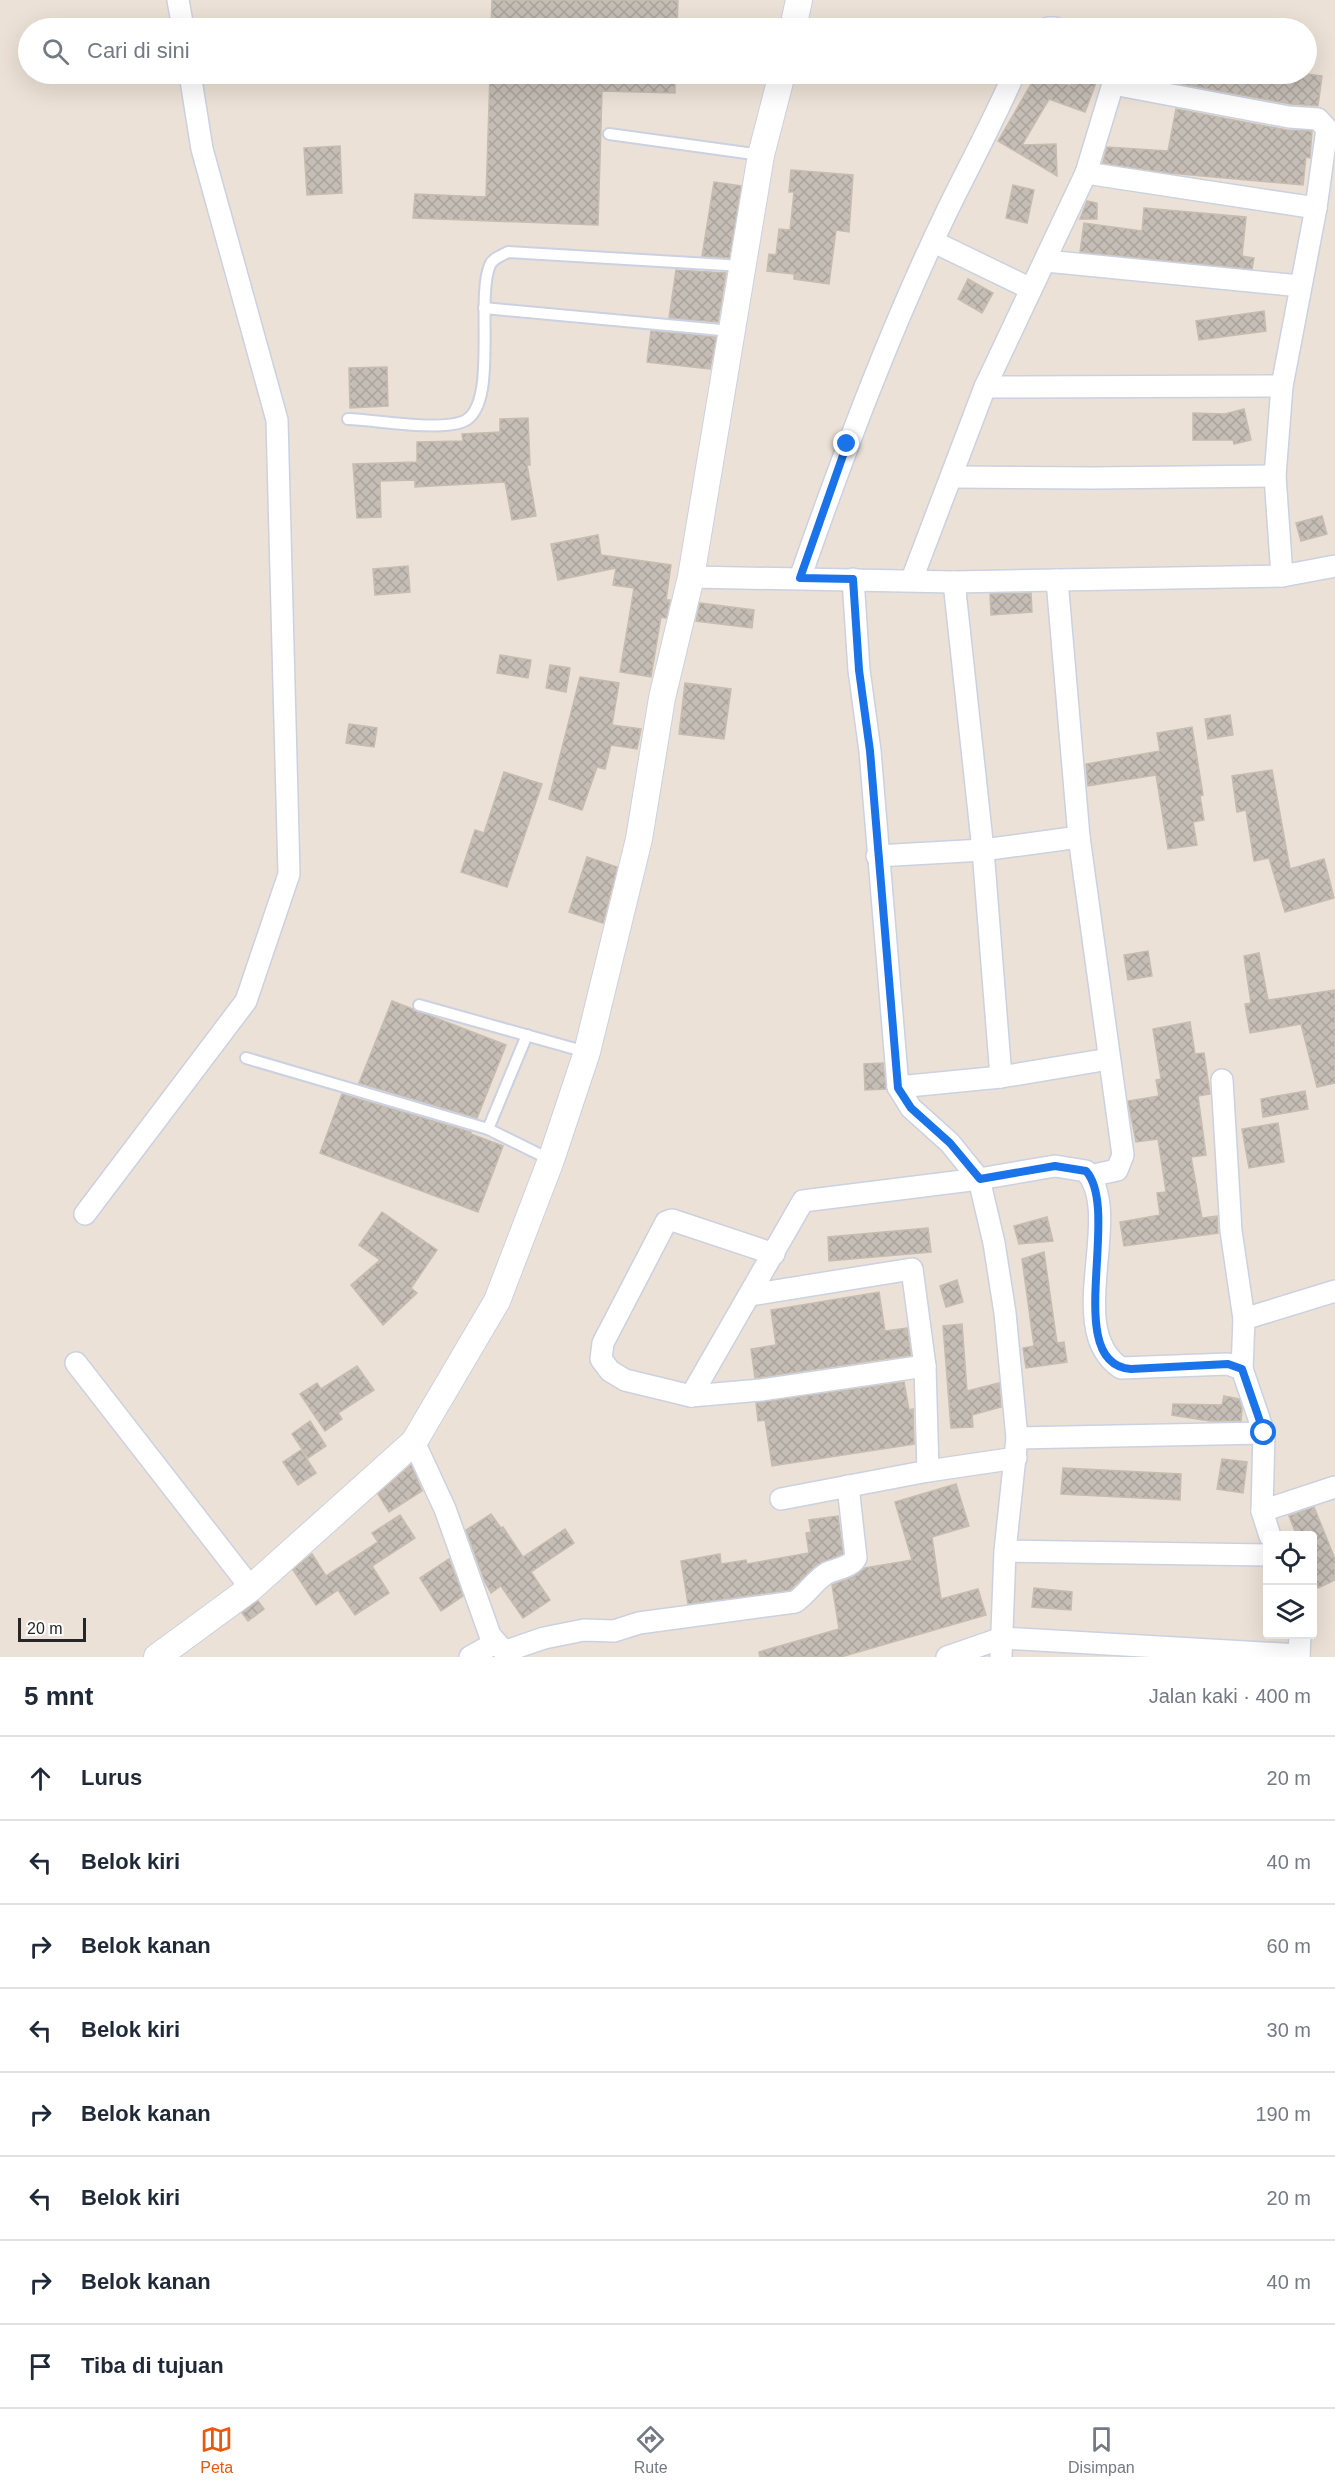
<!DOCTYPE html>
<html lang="id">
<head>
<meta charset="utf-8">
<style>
	body { margin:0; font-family:Helvetica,sans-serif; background:#f6f6f7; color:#1f2937 }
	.controls { position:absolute; right:18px; bottom:18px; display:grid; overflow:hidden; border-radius:6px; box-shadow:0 6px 24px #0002 }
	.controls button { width:54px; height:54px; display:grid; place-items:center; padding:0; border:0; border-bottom:2px solid #e0e1e3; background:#fff; color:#1f2937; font:30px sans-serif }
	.scale { position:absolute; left:18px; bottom:15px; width:68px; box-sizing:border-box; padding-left:6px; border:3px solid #262626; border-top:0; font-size:16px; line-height:21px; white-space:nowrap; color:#262626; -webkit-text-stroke:4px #fff; paint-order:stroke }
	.stop { position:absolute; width:18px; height:18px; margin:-14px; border:4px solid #1a73e8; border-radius:50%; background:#fff }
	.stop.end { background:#1a73e8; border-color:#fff; box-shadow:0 2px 6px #0008 }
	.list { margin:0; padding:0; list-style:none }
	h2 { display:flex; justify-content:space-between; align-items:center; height:78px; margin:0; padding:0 24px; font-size:26px }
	h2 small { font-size:20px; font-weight:400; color:#747a83 }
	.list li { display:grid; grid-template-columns:39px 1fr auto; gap:18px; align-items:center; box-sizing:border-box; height:84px; padding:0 24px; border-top:2px solid #e0e1e3 }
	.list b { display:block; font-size:22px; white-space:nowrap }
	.list em { font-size:20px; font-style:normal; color:#747a83 }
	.icon { flex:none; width:33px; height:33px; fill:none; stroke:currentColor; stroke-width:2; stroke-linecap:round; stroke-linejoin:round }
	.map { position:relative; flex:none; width:1335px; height:1657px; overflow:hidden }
	.search { position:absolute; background:#fff; box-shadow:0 6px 24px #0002; left:18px; right:18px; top:18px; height:66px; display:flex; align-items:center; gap:15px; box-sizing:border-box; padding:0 21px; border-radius:33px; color:#747a83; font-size:22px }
	.sheet { height:750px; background:#fff }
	nav { display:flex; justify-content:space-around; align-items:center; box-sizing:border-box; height:84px; border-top:2px solid #e0e1e3; background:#fff; font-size:16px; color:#747a83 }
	nav a { display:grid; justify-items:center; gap:3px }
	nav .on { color:#ea580c }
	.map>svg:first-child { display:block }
</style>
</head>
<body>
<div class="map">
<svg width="1335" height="1657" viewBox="0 0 1335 1657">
	<defs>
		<pattern id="building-cross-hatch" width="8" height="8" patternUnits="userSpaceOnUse" patternTransform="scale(1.5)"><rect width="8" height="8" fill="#c6beb6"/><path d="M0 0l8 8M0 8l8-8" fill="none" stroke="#aaa39c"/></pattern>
	</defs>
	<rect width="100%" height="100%" fill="#ebe1d6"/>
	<g fill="url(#building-cross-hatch)" stroke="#c6bdb0" stroke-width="1.5">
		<polygon points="492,0 678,0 677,28 491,28"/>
		<polygon points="490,74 675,74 675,93 602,91 598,225 413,218 415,194 486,197"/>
		<polygon points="1037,74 1047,74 1070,86 1075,74 1097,80 1085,112 1049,99 1022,145 1056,144 1057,176 998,141"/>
		<polygon points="1183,74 1306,74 1322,76 1318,106 1291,104 1181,84"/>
		<polygon points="1176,109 1287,130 1312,131 1310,158 1306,157 1303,185 1169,173 1103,163 1107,147 1168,151"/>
		<polygon points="340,146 342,193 307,195 304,148"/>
		<polygon points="791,170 853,175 849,232 836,230 829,284 794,279 794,274 767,271 769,254 776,255 779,229 790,230 794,192 789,192"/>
		<polygon points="714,182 741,186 729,258 702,256"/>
		<polygon points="1013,185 1034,190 1027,223 1006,218"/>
		<polygon points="1087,201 1097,203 1097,219 1080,219"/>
		<polygon points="1144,208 1246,217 1242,256 1254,258 1252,269 1080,252 1084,223 1142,231"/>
		<polygon points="676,270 726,273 718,322 669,318"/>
		<polygon points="968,279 993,293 982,313 958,299"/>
		<polygon points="1264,311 1266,331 1199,340 1196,321"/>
		<polygon points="651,331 716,337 710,369 647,362"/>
		<polygon points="387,367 388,406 350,408 349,368"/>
		<polygon points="1244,409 1251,440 1234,444 1233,440 1193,440 1193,413 1225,414"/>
		<polygon points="528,418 530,465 527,465 536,516 512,520 505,482 415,487 415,480 380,481 381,517 357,518 353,464 417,462 417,442 463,441 462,434 500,432 500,419"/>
		<polygon points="1322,516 1327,534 1301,541 1296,523"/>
		<polygon points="598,535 601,555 671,565 666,600 670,600 666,618 661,617 651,677 620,672 634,588 613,585 616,568 558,580 551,544"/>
		<polygon points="408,566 410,592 375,595 373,569"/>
		<polygon points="1031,593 1032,612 991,615 990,594"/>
		<polygon points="700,603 754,610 752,628 696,621"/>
		<polygon points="500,655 531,660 528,678 497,673"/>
		<polygon points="550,665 570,668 566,692 546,688"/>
		<polygon points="580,677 619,683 612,725 641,729 637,749 611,745 605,769 597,767 582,810 549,799"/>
		<polygon points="685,683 731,689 724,739 679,734"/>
		<polygon points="1230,715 1233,735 1208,739 1205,719"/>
		<polygon points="349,724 377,728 374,747 346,743"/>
		<polygon points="1192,727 1203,795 1200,796 1204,820 1193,822 1197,845 1168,849 1156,775 1088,786 1086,764 1160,751 1157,733"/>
		<polygon points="1272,770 1290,869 1324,859 1334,898 1285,912 1269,858 1254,861 1246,810 1237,812 1232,776"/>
		<polygon points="504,772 542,784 507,887 461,872 475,830 484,833"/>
		<polygon points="587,857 617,867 603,923 569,912"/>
		<polygon points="1148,951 1152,976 1128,980 1124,955"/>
		<polygon points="1259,953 1268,1000 1335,990 1335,1083 1317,1087 1301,1024 1250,1033 1245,1004 1251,1003 1244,956"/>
		<polygon points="392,1001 506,1045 477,1118 359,1083"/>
		<polygon points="1190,1022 1195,1054 1204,1053 1210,1094 1198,1096 1206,1155 1191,1157 1202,1218 1217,1216 1218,1233 1124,1246 1120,1222 1160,1215 1157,1193 1166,1192 1158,1139 1136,1142 1128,1101 1159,1096 1156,1080 1161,1079 1153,1029"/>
		<polygon points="883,1063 886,1089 865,1090 864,1064"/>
		<polygon points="1305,1091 1308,1109 1263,1117 1261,1099"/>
		<polygon points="342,1094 471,1132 471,1134 503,1146 478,1212 320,1153"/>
		<polygon points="1278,1123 1284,1162 1249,1168 1242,1129"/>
		<polygon points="382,1212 437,1250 411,1288 417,1293 383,1325 351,1285 380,1260 359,1245"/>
		<polygon points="1047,1217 1053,1241 1019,1244 1014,1226"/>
		<polygon points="928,1228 931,1252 829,1261 828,1237"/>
		<polygon points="1044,1252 1057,1343 1064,1342 1067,1362 1026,1368 1023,1348 1034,1346 1022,1259"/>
		<polygon points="957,1280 963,1302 946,1307 940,1286"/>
		<polygon points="879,1292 885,1331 907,1328 911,1355 755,1378 751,1349 776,1345 771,1310"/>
		<polygon points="962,1324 967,1391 999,1383 1001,1407 972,1415 973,1427 951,1428 943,1326"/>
		<polygon points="357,1366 374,1390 338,1413 342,1419 325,1431 300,1394 317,1383 321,1389"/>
		<polygon points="904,1382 909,1410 913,1409 914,1444 772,1466 765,1420 758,1421 756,1403"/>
		<polygon points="1224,1396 1239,1399 1242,1409 1241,1421 1210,1421 1172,1415 1173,1404 1222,1405"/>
		<polygon points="310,1421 326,1446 308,1458 292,1434"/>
		<polygon points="301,1450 316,1473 298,1485 283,1462"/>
		<polygon points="1222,1459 1247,1462 1243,1493 1217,1489"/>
		<polygon points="411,1465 422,1491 389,1512 378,1494"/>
		<polygon points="1063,1468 1181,1474 1180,1500 1061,1494"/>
		<polygon points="956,1484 969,1526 932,1537 941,1599 978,1589 986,1615 841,1657 760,1657 759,1652 839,1629 832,1585 853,1577 865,1568 912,1560 895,1502"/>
		<polygon points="1314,1507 1335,1559 1335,1580 1318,1588 1312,1575 1312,1536 1297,1536 1289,1516"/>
		<polygon points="491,1514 501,1528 503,1527 523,1557 565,1529 574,1543 531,1572 550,1600 523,1618 501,1586 491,1593 485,1582 466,1530"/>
		<polygon points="400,1515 415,1538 372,1566 389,1593 355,1615 338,1590 316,1605 293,1570 312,1554 326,1576 378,1542 372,1533"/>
		<polygon points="838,1516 843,1554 816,1565 790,1590 688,1604 681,1561 720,1554 721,1564 746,1560 747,1564 809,1553 806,1533 811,1532 809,1520"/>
		<polygon points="449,1559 463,1596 441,1611 420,1578"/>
		<polygon points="1034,1588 1072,1592 1071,1610 1032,1607"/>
		<polygon points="258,1601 264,1609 248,1621 242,1613"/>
	</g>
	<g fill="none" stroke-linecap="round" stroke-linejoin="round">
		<defs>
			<g id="service">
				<polyline points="609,134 761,155"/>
				<polyline points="484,308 732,331"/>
				<path d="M348,419C377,420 436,431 462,422C500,409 475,299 490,265C493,258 501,256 508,252L743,266"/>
				<polyline points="419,1005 586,1052"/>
				<polyline points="246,1058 488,1129 551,1160"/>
				<polyline points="488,1129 527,1035"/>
			</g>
			<g id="minor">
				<polyline points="178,0 183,28"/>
				<polyline points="1048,28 1055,28"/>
				<polyline points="1113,84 1289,117 1318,119 1327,129 1316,208 1282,386 1275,476 1282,576"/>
				<polyline points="1086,173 1316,208"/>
				<polyline points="934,242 1031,289"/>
				<polyline points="1046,261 1300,286"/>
				<polyline points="985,387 1282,386"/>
				<polyline points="953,477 1095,478 1275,476"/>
				<polyline points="691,577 954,582 1282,576 1335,566"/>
				<path d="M800,578C844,453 890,329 948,209C970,164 994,120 1014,74"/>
				<polyline points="853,579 859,670 870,751 898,1087 911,1108 950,1143 979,1179 994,1243 1005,1313 1017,1438 1005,1551 1001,1657"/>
				<polyline points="912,579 985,387 1086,173 1116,74"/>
				<polyline points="1057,580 1079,837 1123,1155 1117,1170 1090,1176"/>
				<polyline points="954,582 983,850 1001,1077"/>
				<polyline points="877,856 983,850 1079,837"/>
				<polyline points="1222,1080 1231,1231 1244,1319"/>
				<polyline points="898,1087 1001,1077 1109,1059"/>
				<polyline points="85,1214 246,1001 289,874 277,420 202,149 190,74"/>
				<polyline points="774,1254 672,1220 666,1222 603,1343 601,1359 610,1371 625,1380 691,1396 761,1390 925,1366"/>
				<polyline points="750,1295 912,1269 925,1366 928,1471"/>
				<polyline points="76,1363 251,1588"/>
				<polyline points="1242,1369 1244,1319 1335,1291"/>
				<path d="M691,1396L803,1201L979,1179L1055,1166L1086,1171C1125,1216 1062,1329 1121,1368L1228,1364L1242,1369L1264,1433L1262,1511L1270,1536"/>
				<polyline points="1017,1438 1264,1433"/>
				<path d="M414,1442L445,1509L490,1635L502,1649L509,1650L544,1638L584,1630L614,1631L639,1623L795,1602C807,1594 815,1580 827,1573C837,1568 850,1568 856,1558L848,1486"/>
				<polyline points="781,1499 928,1471 1016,1458"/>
				<polyline points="1262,1511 1335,1487"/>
				<polyline points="1005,1551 1268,1555"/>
				<polyline points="470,1657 495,1643"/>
				<polyline points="947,1657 1002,1638 1299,1655"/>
				<polyline points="1299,1657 1300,1634"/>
			</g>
			<g id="tertiary">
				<polyline points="793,28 799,0"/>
				<polyline points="157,1657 251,1588 414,1442 497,1301 551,1160 587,1052 639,839 662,698 691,577 761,155 782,74"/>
			</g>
		</defs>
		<use href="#service" stroke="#cbd1e1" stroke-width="14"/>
		<use href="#minor" stroke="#cbd1e1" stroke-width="24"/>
		<use href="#tertiary" stroke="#cbd1e1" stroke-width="28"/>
		<use href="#service" stroke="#fff" stroke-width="10"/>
		<use href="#minor" stroke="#fff" stroke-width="21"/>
		<use href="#tertiary" stroke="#fff" stroke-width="26"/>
	</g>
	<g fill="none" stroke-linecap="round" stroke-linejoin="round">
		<path stroke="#1a73e8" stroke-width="8" d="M847,444L800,578L853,579L859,670L870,751L898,1088L911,1108L950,1143L980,1179L1055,1166L1086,1171C1122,1211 1061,1364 1131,1369L1228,1364L1242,1369L1264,1433"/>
	</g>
</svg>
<div class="controls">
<button><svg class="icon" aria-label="locate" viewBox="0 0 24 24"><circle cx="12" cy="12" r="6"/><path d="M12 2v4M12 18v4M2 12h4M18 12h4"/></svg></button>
<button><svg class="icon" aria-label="layers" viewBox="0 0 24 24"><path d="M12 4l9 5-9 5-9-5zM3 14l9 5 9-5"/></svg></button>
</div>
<div class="scale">20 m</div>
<div class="stop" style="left:1264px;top:1433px"></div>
<div class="stop end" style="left:847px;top:444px"></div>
<div class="search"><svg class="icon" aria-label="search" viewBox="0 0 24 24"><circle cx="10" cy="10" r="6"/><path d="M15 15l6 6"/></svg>Cari di sini</div>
</div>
<section class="sheet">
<h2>5 mnt<small>Jalan kaki · 400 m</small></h2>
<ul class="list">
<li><svg class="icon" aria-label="ahead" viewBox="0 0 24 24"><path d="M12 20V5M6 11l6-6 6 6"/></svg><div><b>Lurus</b></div><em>20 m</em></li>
<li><svg class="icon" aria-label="left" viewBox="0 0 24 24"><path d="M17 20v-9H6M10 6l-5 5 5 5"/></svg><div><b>Belok kiri</b></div><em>40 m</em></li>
<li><svg class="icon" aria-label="right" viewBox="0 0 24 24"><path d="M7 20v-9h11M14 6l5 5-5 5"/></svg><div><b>Belok kanan</b></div><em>60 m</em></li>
<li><svg class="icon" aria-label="left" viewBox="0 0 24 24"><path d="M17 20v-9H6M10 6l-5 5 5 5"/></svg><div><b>Belok kiri</b></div><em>30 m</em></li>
<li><svg class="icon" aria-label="right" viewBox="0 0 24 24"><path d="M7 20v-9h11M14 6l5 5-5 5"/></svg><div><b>Belok kanan</b></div><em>190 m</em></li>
<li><svg class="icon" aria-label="left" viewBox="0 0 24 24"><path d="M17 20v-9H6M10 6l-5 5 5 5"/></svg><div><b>Belok kiri</b></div><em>20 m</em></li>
<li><svg class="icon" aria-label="right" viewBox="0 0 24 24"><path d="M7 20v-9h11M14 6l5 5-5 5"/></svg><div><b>Belok kanan</b></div><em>40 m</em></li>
<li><svg class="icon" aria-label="arrive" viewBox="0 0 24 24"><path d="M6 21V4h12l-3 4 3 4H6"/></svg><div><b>Tiba di tujuan</b></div></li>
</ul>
</section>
<nav>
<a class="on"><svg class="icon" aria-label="map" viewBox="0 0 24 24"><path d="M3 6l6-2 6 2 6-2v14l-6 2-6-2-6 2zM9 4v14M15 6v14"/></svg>Peta</a>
<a><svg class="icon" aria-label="directions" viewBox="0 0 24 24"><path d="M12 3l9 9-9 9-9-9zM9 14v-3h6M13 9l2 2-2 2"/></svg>Rute</a>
<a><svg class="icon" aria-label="saved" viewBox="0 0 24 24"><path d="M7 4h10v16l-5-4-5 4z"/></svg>Disimpan</a>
</nav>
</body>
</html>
